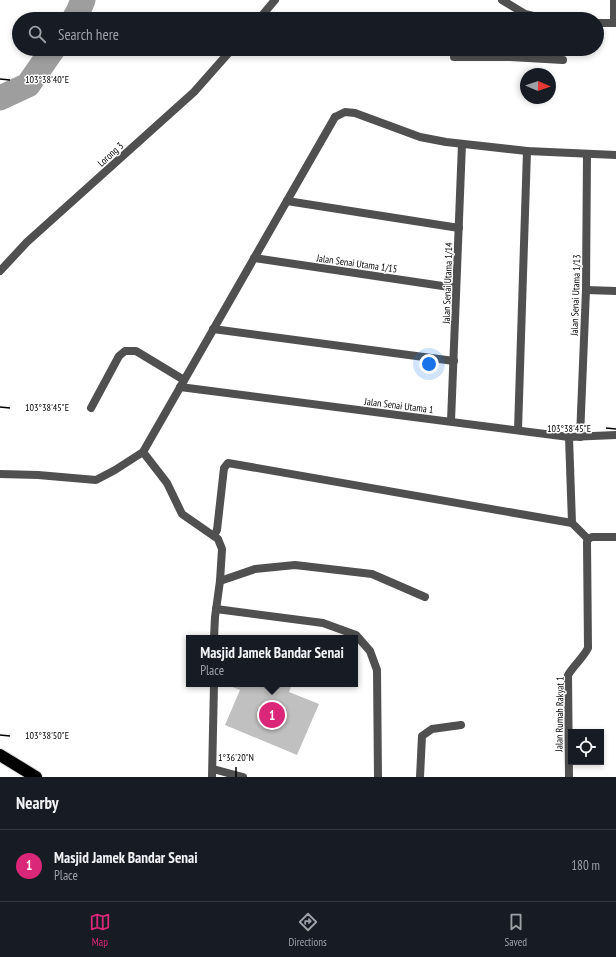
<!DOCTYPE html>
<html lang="en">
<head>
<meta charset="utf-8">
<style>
	body { margin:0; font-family:"PT Sans Narrow",sans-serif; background:#242831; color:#f1f3f6 }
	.controls { position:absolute; right:12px; bottom:12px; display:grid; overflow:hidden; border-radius:0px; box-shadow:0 2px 6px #0003 }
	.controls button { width:36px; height:36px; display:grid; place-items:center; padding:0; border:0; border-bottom:1px solid #363941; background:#171b24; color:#f1f3f6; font:20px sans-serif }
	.compass { position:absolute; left:520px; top:68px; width:36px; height:36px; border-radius:50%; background:#171b24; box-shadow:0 2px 6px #0003; rotate:92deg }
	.you { position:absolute; left:429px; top:364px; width:14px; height:14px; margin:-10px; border:3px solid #fff; border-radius:50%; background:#1a73e8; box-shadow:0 0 0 6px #1a73e833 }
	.badge { display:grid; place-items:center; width:26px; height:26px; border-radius:50%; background:#db2777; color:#fff; font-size:13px; font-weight:700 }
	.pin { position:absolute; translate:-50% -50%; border:2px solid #fff; box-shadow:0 1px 4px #0006 }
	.popup { position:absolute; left:186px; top:635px; width:172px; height:52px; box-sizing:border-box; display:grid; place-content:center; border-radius:0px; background:#171b24; filter:drop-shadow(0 1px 3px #0005); font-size:13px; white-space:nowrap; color:#9ea1a6 }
	.popup b { font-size:15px; color:#f1f3f6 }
	.popup::after { content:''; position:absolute; left:50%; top:100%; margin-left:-8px; border:8px solid transparent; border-top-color:#171b24 }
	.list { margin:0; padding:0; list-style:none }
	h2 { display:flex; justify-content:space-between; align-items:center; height:52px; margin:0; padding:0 16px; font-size:17px }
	h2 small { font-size:13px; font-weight:400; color:#9ea1a6 }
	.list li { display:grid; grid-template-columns:26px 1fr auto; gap:12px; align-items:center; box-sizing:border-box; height:72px; padding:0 16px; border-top:1px solid #363941 }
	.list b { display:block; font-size:15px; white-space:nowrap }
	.list p { margin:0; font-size:13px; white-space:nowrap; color:#9ea1a6 }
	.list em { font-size:13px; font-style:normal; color:#9ea1a6 }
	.icon { flex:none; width:22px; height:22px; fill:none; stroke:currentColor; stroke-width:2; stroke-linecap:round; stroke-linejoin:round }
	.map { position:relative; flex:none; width:616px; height:777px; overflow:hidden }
	.search { position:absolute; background:#171b24; box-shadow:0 2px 6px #0003; left:12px; right:12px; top:12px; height:44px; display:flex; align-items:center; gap:10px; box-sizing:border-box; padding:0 14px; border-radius:22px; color:#9ea1a6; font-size:15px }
	.sheet { height:124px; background:#171b24 }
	nav { display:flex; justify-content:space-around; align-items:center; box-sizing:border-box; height:56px; border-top:1px solid #363941; background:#171b24; font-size:11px; color:#9ea1a6 }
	nav a { display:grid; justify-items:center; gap:2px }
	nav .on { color:#db2777 }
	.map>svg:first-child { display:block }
</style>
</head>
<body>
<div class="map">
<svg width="616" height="777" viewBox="0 0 616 777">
	<rect width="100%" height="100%" fill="#fff"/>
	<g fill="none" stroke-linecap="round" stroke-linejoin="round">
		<g stroke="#9e9e9e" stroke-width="25">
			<polyline points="74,19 78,12 83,0"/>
			<polyline points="0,98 28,85 53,49"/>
		</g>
	</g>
	<polygon fill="#c0c0c0" points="231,684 292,684 289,692 319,704 297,755 225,725 240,690 230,686"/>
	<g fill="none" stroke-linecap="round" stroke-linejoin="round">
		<defs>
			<polyline id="highway" points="0,755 36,777"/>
		</defs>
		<use href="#highway" stroke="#dbdbdb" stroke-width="14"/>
		<g stroke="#505050" stroke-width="8">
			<polyline points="614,23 614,0"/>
			<polyline points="514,49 510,57 563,60"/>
			<polyline points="454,57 510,57"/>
			<polyline points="335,117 345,112 355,113 420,137 446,142 527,151 616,155"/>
			<polyline points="287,201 459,228"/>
			<polyline points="586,290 616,291"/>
			<polyline points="213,329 454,361"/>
			<polyline points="518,430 527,151"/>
			<polyline points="214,536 217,530 224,468 228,463 572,523"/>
			<polyline points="220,581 255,569 295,565 372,574 425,597"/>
			<polyline points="216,609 323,623 356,635 370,651 377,670 378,777"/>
			<polyline points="213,769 243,777"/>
			<polyline points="420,777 422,736 432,729 461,725"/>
		</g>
		<g stroke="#505050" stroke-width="8">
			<polyline points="502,0 525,14 545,19"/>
			<polyline points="259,19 275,0"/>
			<polyline points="597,23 616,23"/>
			<polyline points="254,258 456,288"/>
			<polyline points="0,271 27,242 194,92 232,49"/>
			<polyline points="180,387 569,437 616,435"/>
			<polyline points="91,408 119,356 125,351 136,351 184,380"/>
			<polyline points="451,421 462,144"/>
			<polyline points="569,437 572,523 588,539"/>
			<polyline points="580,437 586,290 587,154"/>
			<polyline points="143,452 167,483 182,514 218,539 222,549 220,581 215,617 214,638"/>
			<polyline points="0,474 38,475 96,480 115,470 143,452 335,117"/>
			<polyline points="588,539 592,537 616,537"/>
			<polyline points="212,777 214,684"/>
			<path d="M569,777L568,675C574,665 583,658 588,648L587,542L588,539"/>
		</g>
		<use href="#highway" stroke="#000" stroke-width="12"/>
	</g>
	<path fill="none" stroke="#000" stroke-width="1.5" d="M0,79L10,80M0,407L10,408M606,428L616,429M0,735L10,736M236,777V767"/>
	<g text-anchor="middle" stroke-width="3" stroke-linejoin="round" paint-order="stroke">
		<g font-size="10" fill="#000" stroke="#fff">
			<text transform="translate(110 154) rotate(-42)" y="4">Lorong 3</text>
			<text transform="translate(357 263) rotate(8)" y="4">Jalan Senai Utama 1/15</text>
			<text transform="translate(447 283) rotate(-88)" y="4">Jalan Senai Utama 1/14</text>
			<text transform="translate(575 295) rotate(-88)" y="4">Jalan Senai Utama 1/13</text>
			<text transform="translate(399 405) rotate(7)" y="4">Jalan Senai Utama 1</text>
			<text transform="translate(559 714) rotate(-89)" y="4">Jalan Rumah Rakyat 1</text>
		</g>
	</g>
	<g font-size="10" text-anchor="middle" fill="#000" stroke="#fff" stroke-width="3" stroke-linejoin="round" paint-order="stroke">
		<text x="47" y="83">103°38'40"E</text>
		<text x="47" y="411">103°38'45"E</text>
		<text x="569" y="432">103°38'45"E</text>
		<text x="47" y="739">103°38'50"E</text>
		<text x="236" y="761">1°36'20"N</text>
	</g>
</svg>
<div class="controls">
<button><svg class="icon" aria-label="locate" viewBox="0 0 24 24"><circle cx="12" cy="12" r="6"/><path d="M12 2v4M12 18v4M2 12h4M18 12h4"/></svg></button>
</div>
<svg class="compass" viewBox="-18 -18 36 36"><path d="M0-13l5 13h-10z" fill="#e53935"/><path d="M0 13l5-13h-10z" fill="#9ea1a6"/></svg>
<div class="you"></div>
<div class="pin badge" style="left:272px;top:715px">1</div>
<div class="popup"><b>Masjid Jamek Bandar Senai</b>Place</div>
<div class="search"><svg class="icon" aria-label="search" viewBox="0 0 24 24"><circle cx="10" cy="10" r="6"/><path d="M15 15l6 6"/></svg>Search here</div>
</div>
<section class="sheet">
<h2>Nearby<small></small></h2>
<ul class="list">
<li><span class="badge">1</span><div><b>Masjid Jamek Bandar Senai</b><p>Place</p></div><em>180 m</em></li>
</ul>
</section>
<nav>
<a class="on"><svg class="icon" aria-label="map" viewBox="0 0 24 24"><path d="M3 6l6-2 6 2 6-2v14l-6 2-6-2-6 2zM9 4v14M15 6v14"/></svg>Map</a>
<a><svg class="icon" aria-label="directions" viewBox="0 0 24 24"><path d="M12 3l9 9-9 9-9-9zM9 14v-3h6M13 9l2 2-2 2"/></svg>Directions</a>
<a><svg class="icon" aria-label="saved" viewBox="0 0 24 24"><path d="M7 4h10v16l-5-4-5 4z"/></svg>Saved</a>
</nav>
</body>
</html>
